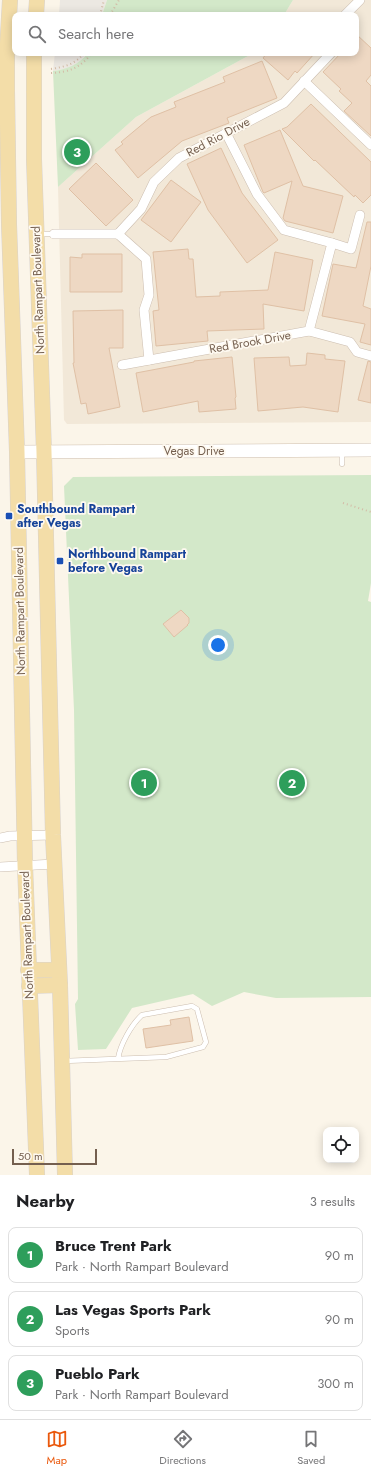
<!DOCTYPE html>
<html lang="en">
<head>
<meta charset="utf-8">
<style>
	body { margin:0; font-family:Jost,sans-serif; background:#f2f2f2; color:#202124 }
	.controls { position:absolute; right:12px; bottom:12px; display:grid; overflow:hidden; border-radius:8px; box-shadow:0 2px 10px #0003 }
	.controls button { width:36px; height:36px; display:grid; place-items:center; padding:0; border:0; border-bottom:1px solid #e0e0e0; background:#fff; color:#202124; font:20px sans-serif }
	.scale { position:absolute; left:12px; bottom:10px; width:85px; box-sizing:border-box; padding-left:4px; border:2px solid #745f4f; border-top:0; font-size:11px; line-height:14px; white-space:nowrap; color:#745f4f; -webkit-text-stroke:3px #fef9f0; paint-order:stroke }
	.you { position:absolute; left:218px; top:645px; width:14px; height:14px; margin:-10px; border:3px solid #fff; border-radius:50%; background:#1a73e8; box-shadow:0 0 0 6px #1a73e833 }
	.badge { display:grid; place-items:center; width:26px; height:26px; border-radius:50%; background:#ea580c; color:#fff; font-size:13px; font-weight:700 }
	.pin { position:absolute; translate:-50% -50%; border:2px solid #fff; box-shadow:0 1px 4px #0006 }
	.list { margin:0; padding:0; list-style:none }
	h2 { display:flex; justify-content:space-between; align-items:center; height:52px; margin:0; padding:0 16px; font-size:17px }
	h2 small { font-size:13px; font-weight:400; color:#757577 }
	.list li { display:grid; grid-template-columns:26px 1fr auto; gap:12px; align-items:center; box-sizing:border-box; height:56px; margin:0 8px 8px; padding:0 8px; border:1px solid #e0e0e0; border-radius:8px }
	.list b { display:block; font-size:15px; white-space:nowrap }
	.list p { margin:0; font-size:13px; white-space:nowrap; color:#757577 }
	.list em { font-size:13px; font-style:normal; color:#757577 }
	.icon { flex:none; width:22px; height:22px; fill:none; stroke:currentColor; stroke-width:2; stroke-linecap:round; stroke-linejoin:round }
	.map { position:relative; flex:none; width:371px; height:1175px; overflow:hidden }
	.search { position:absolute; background:#fff; box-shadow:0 2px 10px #0003; left:12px; right:12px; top:12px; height:44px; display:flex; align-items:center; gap:10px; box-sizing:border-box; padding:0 14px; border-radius:8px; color:#757577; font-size:15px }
	.sheet { height:244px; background:#fff }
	nav { display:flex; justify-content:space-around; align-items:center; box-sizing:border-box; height:56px; border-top:1px solid #e0e0e0; background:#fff; font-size:11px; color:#757577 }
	nav a { display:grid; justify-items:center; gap:2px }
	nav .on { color:#ea580c }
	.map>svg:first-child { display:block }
</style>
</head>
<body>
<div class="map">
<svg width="371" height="1175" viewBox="0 0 371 1175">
	<rect width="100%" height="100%" fill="#fbf5e9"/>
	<polygon fill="#f2e8d8" points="293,0 371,0 371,422 67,424 64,420 58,187 136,117 248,56 251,53 356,53 356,15 284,15"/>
	<g fill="#ece8e2">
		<polygon points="60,0 107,0 102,15 59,15"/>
		<polygon points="55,53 88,53 78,63 70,68 53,71"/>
	</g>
	<g fill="#d3e8c9">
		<polygon points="107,0 293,0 284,15 102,15"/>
		<path d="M88,53H251L248,56L136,117L58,187L53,71C68,69 78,65 88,53Z"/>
		<polygon points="371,475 371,583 368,601 371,602 371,997 276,998 244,992 212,1006 193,994 132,1008 106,1049 78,1050 75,1004 78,999 74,710 64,486 73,477"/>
	</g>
	<g fill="#eed8c3" stroke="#dfc0a5">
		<polygon points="356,34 371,48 371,75 366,81 371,86 371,136 344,111 352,103 339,91 341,89 323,72 341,53 356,53"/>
		<polygon points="267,53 315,53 297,73 295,71 288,80 263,58"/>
		<polygon points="262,61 277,98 227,118 229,123 182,141 138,178 115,150 123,144 121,142 151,117 176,107 174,102 225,82 223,77"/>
		<polygon points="311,104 371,162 371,195 363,203 355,195 354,197 315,160 314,161 282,129 287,127"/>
		<polygon points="280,130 303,186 343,196 333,233 285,221 283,218 292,181 264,193 263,192 244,145"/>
		<polygon points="221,148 242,193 278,240 247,263 208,210 187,164"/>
		<polygon points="96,163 133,200 106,226 69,189"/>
		<polygon points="171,180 201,202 171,242 141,220"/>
		<polygon points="367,222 371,222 371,266 363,306 371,309 371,345 360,342 365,324 322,316 333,264 356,268"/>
		<polygon points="188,249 189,259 193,259 196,297 220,296 220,292 268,290 275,252 313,260 304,311 263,304 264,329 207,331 208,341 156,346 153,311 159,310 153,252"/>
		<polygon points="82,254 122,254 122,292 70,292 70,257 82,258"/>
		<polygon points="123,310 123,348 109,348 120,407 88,414 86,403 81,404 73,363 74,363 73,311"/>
		<polygon points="307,353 325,355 325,359 345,361 338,412 303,407 258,411 254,358 289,357 290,366 306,365"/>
		<polygon points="232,357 236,397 235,398 236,409 199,412 198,401 143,412 136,373 194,362 194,361"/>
		<polygon points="368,361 371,362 371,403 358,400"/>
		<polygon points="181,610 189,618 189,623 187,625 188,625 174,637 163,624"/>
		<polygon points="189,1017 193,1041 146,1048 143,1029 171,1025 170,1020"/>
	</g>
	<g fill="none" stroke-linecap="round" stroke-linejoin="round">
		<defs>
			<g id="service">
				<polyline points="38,234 54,234"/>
				<polyline points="342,452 342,464"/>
				<path d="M64,1061L166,1057L203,1047L206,1042L197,1009L192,1006L142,1015C131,1025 120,1045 118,1059"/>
			</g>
			<g id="minor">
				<polyline points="345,15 360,0"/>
				<polyline points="304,81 371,145"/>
				<polyline points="226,133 257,194 284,230 332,243 309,331"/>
				<polyline points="54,234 118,234"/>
				<polyline points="118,234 141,209 154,182 179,158 284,103 331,53"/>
				<polyline points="118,234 146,259 149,295 144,310 149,360"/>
				<polyline points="332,243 351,249 360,215"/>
				<polyline points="122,365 309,331 350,342 357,352 371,356"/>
				<polyline points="0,838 10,836 53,835"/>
				<polyline points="0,867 54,864"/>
			</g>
			<polyline id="secondary" points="17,452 371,450"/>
			<g id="primary">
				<polyline points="36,15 37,0"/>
				<polyline points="7,52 10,0"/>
				<polyline points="7,90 9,224 17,452 25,865 37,1175"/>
				<polyline points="34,91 34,159 44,452 53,835 60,985 65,1175"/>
				<polyline points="28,970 59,970"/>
				<polyline points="29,986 60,985"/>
			</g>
		</defs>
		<use href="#service" stroke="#ccbeb0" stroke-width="5.5"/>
		<use href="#minor" stroke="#ccbeb0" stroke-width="10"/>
		<use href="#secondary" stroke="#cfbfae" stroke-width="14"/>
		<use href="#primary" stroke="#d8d2ce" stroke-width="16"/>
		<g stroke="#d3bba6" stroke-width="2" stroke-dasharray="1 3" stroke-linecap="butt">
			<polyline points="100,15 104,0"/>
			<polyline points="110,15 119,0"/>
			<path d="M51,69C64,67 76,64 84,53"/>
			<path d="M51,73C70,72 80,68 92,53"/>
			<polyline points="343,503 371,512"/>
		</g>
		<use href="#service" stroke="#fff" stroke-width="4.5"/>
		<use href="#minor" stroke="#fff" stroke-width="9"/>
		<use href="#secondary" stroke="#fff" stroke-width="13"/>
		<use href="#primary" stroke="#f3dda8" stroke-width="15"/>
		<defs>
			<g id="primary-bridge">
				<polyline points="7,90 7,52"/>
				<polyline points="34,91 34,53"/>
			</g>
		</defs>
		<use href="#primary-bridge" stroke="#d8d2ce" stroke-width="16" stroke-linecap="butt"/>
		<use href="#primary-bridge" stroke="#f3dda8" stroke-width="15"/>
	</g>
	<g fill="#1a4fb4" stroke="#fef9f0" stroke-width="1.5">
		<rect x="5" y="512" width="8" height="8" rx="2"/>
		<rect x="56" y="557" width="8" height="8" rx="2"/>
	</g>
	<g text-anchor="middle" stroke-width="3.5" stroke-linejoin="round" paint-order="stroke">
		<g font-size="12" fill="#745f4f" stroke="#fef9f0">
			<text transform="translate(218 137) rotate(-28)" y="4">Red Rio Drive</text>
			<text transform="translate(38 290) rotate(-92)" y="4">North Rampart Boulevard</text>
			<text transform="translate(250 342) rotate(-10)" y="4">Red Brook Drive</text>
			<text x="194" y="455">Vegas Drive</text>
			<text transform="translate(20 611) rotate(-91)" y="4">North Rampart Boulevard</text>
			<text transform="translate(27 935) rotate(-92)" y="4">North Rampart Boulevard</text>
		</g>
		<g font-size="12" font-weight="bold" fill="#164399" stroke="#fef9f0" text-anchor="start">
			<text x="17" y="513">Southbound Rampart<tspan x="17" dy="14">after Vegas</tspan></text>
			<text x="68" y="558">Northbound Rampart<tspan x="68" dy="14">before Vegas</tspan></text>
		</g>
	</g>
</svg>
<div class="controls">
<button><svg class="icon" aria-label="locate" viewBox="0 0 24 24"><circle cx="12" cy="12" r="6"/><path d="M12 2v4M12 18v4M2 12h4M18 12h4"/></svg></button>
</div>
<div class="scale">50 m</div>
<div class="you"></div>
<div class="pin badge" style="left:144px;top:783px;background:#2e9e5b">1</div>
<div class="pin badge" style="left:292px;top:783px;background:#2e9e5b">2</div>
<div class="pin badge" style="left:77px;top:152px;background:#2e9e5b">3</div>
<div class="search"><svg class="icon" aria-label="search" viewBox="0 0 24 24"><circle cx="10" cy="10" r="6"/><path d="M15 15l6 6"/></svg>Search here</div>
</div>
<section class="sheet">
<h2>Nearby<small>3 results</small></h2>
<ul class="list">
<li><span class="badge" style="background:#2e9e5b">1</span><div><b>Bruce Trent Park</b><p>Park · North Rampart Boulevard</p></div><em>90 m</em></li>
<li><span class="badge" style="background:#2e9e5b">2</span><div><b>Las Vegas Sports Park</b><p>Sports</p></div><em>90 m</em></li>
<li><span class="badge" style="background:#2e9e5b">3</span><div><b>Pueblo Park</b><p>Park · North Rampart Boulevard</p></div><em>300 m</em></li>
</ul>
</section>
<nav>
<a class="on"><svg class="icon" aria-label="map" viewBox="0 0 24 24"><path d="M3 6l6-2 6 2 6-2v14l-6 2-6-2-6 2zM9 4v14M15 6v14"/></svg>Map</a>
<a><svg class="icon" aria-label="directions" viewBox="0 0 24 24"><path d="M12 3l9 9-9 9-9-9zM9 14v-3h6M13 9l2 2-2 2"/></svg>Directions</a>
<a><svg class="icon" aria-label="saved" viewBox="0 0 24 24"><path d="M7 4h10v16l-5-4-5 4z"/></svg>Saved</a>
</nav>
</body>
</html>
